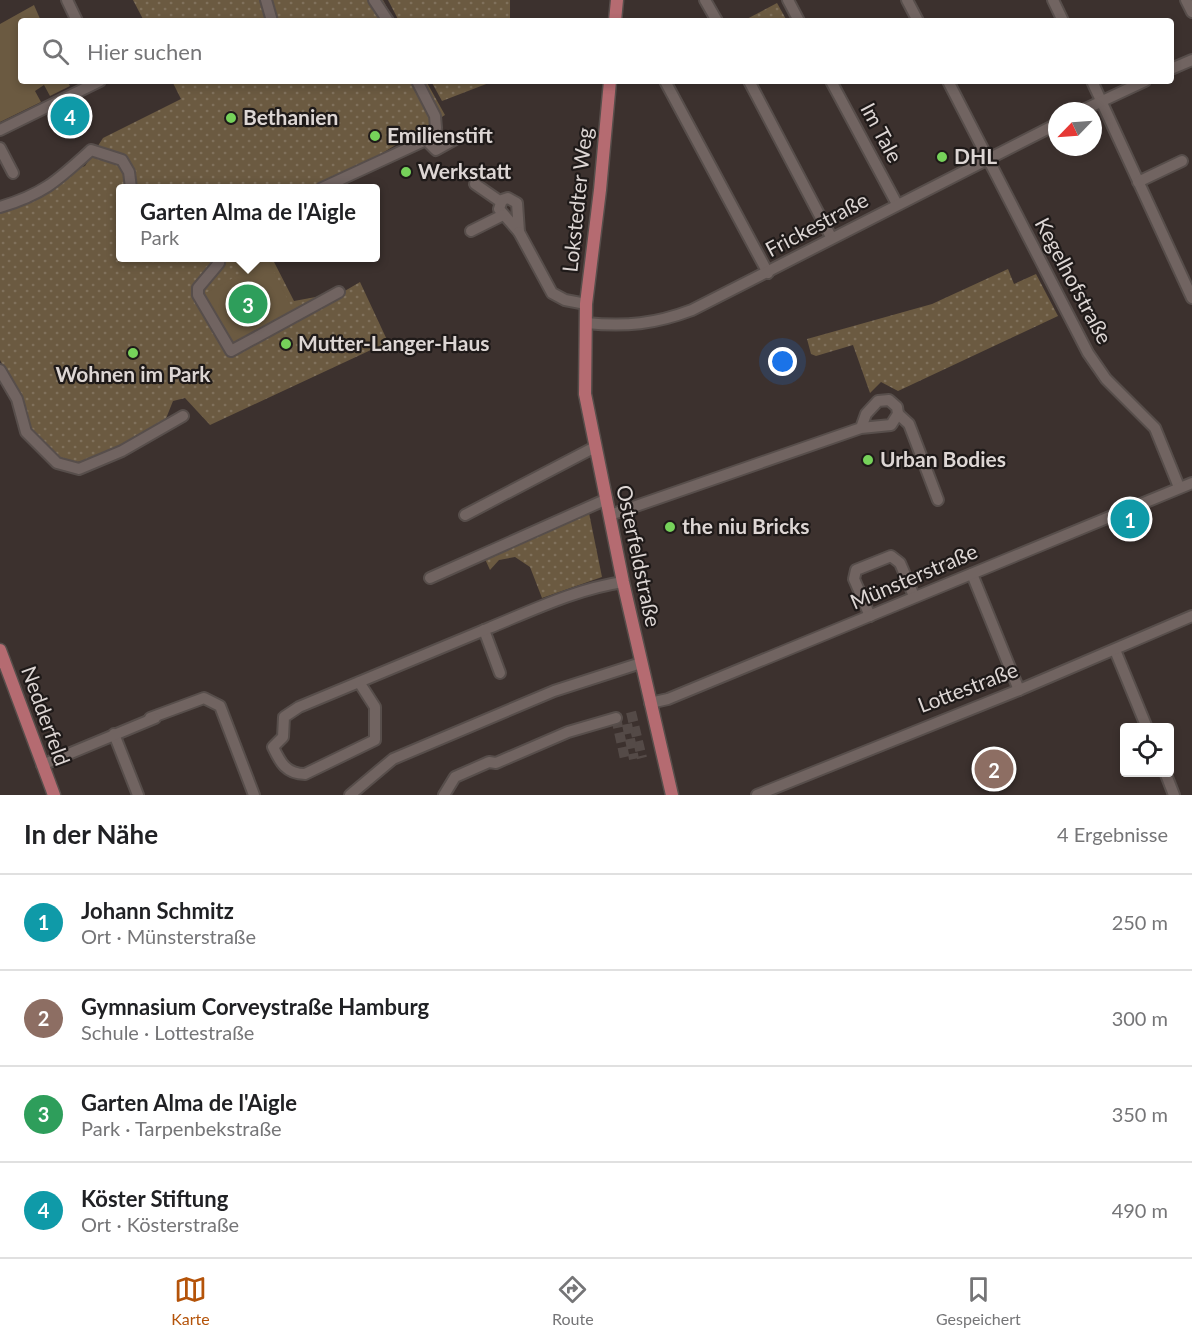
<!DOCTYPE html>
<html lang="de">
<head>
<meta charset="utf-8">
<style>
	body { margin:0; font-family:Lato,sans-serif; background:#f6f6f6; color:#202124 }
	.controls { position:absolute; right:18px; bottom:18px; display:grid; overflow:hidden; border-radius:6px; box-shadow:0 3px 9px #0003 }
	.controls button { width:54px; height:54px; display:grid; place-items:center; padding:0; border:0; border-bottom:2px solid #e0e0e0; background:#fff; color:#202124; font:30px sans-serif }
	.compass { position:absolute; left:1048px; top:102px; width:54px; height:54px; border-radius:50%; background:#fff; box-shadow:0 3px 9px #0003; rotate:245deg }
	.you { position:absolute; left:783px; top:362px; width:21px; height:21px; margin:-15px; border:4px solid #fff; border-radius:50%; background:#1a73e8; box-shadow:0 0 0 9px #1a73e833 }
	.badge { display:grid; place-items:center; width:39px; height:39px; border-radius:50%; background:#b45309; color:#fff; font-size:20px; font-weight:700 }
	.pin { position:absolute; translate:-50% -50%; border:3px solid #fff; box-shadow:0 2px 6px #0006 }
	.popup { position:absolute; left:116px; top:184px; width:264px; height:78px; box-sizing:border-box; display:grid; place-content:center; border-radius:6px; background:#fff; filter:drop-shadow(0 2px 4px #0005); font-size:20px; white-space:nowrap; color:#757577 }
	.popup b { font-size:22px; color:#202124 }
	.popup::after { content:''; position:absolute; left:50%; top:100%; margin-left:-12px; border:12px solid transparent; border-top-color:#fff }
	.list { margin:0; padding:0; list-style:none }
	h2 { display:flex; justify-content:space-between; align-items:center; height:78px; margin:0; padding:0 24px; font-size:26px }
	h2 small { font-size:20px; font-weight:400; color:#757577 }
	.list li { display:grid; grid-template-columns:39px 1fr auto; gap:18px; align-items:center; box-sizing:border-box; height:96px; padding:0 24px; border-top:2px solid #e0e0e0 }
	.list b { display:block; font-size:22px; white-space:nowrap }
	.list p { margin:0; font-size:20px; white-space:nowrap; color:#757577 }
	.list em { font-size:20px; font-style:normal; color:#757577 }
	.icon { flex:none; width:33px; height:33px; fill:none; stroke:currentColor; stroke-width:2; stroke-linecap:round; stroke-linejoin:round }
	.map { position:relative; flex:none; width:1192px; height:795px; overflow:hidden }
	.search { position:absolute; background:#fff; box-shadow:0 3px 9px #0003; left:18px; right:18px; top:18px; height:66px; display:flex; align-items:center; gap:15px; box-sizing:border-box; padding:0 21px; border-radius:6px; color:#757577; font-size:22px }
	.sheet { height:462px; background:#fff }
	nav { display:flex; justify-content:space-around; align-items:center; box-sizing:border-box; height:84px; border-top:2px solid #e0e0e0; background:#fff; font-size:16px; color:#757577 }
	nav a { display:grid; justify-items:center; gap:3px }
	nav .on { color:#b45309 }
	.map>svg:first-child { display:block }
</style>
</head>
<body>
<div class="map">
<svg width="1192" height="795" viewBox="0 0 1192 795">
	<defs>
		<pattern id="grass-dots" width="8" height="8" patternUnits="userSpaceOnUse" patternTransform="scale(1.5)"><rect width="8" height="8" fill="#6b5a41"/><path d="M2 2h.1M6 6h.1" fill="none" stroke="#80715c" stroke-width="1.8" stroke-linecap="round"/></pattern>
	</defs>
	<rect width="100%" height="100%" fill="#3c312e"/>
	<g fill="url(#grass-dots)">
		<polygon points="133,0 383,0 394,21 144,21"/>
		<polygon points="388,0 510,0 510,21 399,21"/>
		<polygon points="777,3 787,21 743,21"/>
		<polygon points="172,81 426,81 445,115 343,177 339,174 311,188 121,188 121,258 272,258 294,301 343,292 360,282 388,342 210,425 185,398 173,401 165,421 148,432 93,458 74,463 57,458 32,431 20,399 0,360 0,212 50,191 74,170 85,166 103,138 181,99"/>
		<polygon points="431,81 494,81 442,101"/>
		<polygon points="1008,269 1014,284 1036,274 1058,316 898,391 881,382 870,393 853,345 816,356 811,354 807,339 932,304"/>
		<polygon points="589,513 602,577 542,598 530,567 515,557 499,560 490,570 485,559"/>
	</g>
	<g fill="#6b5a41">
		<polygon points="34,5 41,21 21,21 21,81 67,81 70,86 50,96 44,85 35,91 41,102 0,122 0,24"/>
		<polygon points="268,259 294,313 243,341 230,345 202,295"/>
	</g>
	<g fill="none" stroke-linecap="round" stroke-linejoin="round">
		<g stroke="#544a47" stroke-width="10" stroke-dasharray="10 5" stroke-linecap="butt">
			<polyline points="631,712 642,758"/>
			<polyline points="616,718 625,759"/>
			<polyline points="627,724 634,759"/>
		</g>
		<defs>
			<g id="minor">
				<polyline points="67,0 77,21"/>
				<polyline points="266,0 272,21"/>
				<polyline points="374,0 388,21"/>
				<polyline points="705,0 717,21"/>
				<polyline points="788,0 799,21"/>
				<polyline points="907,0 918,21"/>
				<polyline points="1053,0 1063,21"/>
				<polyline points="1186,0 1192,12"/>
				<polyline points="1171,69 1192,60"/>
				<polyline points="665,81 768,273"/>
				<polyline points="749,81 831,237"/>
				<polyline points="831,81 897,204"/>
				<polyline points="948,81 1088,353 1106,379 1155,428 1179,487"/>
				<polyline points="1092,81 1192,298"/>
				<polyline points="1081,111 1145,81"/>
				<polyline points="0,130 100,81"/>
				<polyline points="426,140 436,150 454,140"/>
				<polyline points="0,148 13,173"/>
				<polyline points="1138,182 1182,161"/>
				<polyline points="475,184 501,202"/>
				<polyline points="322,188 426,140 436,128 435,116 417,81"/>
				<polygon points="508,198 517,203 519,232 499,209 502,200"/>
				<path d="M0,207C44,194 58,180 91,150L122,160L129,172L131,188"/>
				<polyline points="471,231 503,215"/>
				<polyline points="519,232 552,293 565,300 586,304"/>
				<polyline points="216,258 219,263 198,288 198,295 231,351 339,292"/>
				<path d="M586,323C626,327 655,324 692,310L1057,124"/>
				<polyline points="0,370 17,399 26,432 57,463 79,469 122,451 183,416"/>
				<polyline points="898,414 909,424 938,500"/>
				<polyline points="465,515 595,447"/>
				<polyline points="610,515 861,428 891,425 898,414 897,407 889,400 878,401 866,414 861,428"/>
				<polyline points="972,574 1019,690"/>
				<polyline points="430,578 607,499"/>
				<polyline points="870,616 854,579 856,570 891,556 900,563 914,596"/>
				<polyline points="484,630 500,673"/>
				<polyline points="1115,650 1147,728"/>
				<path d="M359,682L375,707V740L305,774C286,774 280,762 273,747L283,737L284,717L299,707C362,681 426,654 489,628C533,610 576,589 623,582"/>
				<polyline points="650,703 668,699 1192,483"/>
				<polyline points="150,718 204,698 220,706 254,795"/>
				<polyline points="114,734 138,795"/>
				<polyline points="42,765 155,718"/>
				<polyline points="1165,772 1174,795"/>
				<polyline points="350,795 393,759 554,691 641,663"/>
				<polyline points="444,795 455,777 489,762 496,763 568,732 616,718"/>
				<polyline points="757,795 1019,690 1192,616"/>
			</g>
			<g id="major">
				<polyline points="615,21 617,0"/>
				<polyline points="610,81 600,190 586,304 585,394 623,582 672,795"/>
				<polyline points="0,650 54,795"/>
			</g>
		</defs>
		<use href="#minor" stroke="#574e4b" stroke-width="14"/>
		<use href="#major" stroke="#574e4b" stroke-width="15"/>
		<use href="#minor" stroke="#716461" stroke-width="10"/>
		<use href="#major" stroke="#b56b71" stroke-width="12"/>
	</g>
	<g fill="#76d25a" stroke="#1f1a19" stroke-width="2">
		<circle cx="231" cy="118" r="6"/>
		<circle cx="375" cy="136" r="6"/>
		<circle cx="942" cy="157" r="6"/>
		<circle cx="406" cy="172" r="6"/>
		<circle cx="286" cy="344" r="6"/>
		<circle cx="133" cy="353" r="6"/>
		<circle cx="868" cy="460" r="6"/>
		<circle cx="670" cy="527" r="6"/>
	</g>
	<g text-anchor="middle" stroke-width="4.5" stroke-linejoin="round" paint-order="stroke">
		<g font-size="21" font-weight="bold" fill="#ddd6d4" stroke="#1f1a19" text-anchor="start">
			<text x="243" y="125">Bethanien</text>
			<text x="387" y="143">Emilienstift</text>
			<text x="954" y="164">DHL</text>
			<text x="418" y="179">Werkstatt</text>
			<text x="298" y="351">Mutter-Langer-Haus</text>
			<text x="133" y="382" text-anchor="middle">Wohnen im Park</text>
			<text x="880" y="467">Urban Bodies</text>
			<text x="682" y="534">the niu Bricks</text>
		</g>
		<g font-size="21" fill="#ddd6d4" stroke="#1f1a19">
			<text transform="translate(881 133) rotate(62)" y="7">Im Tale</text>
			<text transform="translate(578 200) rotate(-84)" y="7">Lokstedter Weg</text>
			<text transform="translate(817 225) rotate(-28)" y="7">Frickestraße</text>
			<text transform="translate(1073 281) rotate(62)" y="7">Kegelhofstraße</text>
			<text transform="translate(638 556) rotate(78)" y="7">Osterfeldstraße</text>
			<text transform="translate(914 577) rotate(-23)" y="7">Münsterstraße</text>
			<text transform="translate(968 688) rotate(-21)" y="7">Lottestraße</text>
			<text transform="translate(45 716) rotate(70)" y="7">Nedderfeld</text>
		</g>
	</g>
</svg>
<div class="controls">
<button><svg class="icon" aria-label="locate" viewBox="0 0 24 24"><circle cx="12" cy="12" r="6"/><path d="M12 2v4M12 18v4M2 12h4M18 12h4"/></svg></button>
</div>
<svg class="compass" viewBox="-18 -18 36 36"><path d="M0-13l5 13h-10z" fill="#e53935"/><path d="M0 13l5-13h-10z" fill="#757577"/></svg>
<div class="you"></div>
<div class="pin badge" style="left:1130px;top:519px;background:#0f9aa8">1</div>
<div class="pin badge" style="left:994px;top:769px;background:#8d6e63">2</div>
<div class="pin badge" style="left:248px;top:304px;background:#2e9e5b">3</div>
<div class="popup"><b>Garten Alma de l'Aigle</b>Park</div>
<div class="pin badge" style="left:70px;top:116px;background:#0f9aa8">4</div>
<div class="search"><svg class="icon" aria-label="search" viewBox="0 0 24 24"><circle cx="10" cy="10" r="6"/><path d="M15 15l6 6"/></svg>Hier suchen</div>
</div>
<section class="sheet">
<h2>In der Nähe<small>4 Ergebnisse</small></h2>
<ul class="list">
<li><span class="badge" style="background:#0f9aa8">1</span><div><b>Johann Schmitz</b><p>Ort · Münsterstraße</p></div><em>250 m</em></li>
<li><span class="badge" style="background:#8d6e63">2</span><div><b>Gymnasium Corveystraße Hamburg</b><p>Schule · Lottestraße</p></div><em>300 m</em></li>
<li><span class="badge" style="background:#2e9e5b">3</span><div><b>Garten Alma de l'Aigle</b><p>Park · Tarpenbekstraße</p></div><em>350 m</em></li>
<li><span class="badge" style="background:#0f9aa8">4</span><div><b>Köster Stiftung</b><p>Ort · Kösterstraße</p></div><em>490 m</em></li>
</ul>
</section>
<nav>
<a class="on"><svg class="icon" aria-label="map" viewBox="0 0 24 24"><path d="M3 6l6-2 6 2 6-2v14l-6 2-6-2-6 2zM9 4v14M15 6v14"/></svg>Karte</a>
<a><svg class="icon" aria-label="directions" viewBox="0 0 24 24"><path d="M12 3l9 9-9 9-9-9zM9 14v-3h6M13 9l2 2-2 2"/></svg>Route</a>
<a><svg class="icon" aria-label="saved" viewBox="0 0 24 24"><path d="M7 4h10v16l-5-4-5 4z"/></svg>Gespeichert</a>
</nav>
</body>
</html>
